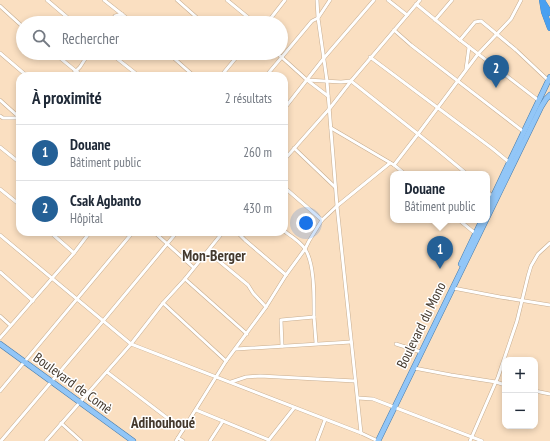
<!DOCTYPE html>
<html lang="fr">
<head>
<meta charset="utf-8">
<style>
	body { margin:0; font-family:"PT Sans Narrow",sans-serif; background:#f6f6f7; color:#1f2937 }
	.controls { position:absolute; right:12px; bottom:12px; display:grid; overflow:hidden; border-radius:8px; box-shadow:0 2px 6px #0003 }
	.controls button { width:36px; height:36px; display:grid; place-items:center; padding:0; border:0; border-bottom:1px solid #e0e1e3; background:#fff; color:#1f2937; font:20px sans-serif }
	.you { position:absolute; left:306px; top:223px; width:14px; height:14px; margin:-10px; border:3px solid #fff; border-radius:50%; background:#1a73e8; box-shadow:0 0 0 6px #1a73e833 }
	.badge { display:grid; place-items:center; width:26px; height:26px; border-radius:50%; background:#246096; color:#fff; font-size:13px; font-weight:700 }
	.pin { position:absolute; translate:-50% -33px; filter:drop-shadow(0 1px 2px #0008) }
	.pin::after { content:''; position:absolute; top:21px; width:14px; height:12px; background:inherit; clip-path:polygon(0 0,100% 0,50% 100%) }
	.popup { position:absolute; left:390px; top:171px; width:100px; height:52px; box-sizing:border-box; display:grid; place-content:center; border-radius:8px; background:#fff; filter:drop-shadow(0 1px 3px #0005); font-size:13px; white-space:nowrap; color:#747a83 }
	.popup b { font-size:15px; color:#1f2937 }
	.popup::after { content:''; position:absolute; left:50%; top:100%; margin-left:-8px; border:8px solid transparent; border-top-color:#fff }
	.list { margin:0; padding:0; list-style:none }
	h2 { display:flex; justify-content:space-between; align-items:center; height:52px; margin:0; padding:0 16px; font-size:17px }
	h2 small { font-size:13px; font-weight:400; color:#747a83 }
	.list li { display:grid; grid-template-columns:26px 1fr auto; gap:12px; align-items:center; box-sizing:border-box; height:56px; padding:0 16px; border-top:1px solid #e0e1e3 }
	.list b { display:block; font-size:15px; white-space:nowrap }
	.list p { margin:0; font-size:13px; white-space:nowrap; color:#747a83 }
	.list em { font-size:13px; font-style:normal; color:#747a83 }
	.icon { flex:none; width:22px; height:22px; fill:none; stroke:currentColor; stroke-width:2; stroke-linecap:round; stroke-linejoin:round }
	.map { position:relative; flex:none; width:550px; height:441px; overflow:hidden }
	.search { position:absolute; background:#fff; box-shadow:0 2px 6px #0003; left:16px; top:16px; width:272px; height:44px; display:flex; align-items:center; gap:10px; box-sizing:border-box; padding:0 14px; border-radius:22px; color:#747a83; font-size:15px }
	.panel { position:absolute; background:#fff; box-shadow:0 2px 6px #0003; left:16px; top:72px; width:272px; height:164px; border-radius:12px }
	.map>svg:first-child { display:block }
</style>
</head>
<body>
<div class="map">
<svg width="550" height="441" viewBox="0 0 550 441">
	<rect width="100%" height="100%" fill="#fadfc1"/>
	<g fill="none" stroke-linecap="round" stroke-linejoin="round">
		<defs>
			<g id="street">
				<polyline points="47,0 74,23"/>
				<polyline points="104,0 133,23"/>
				<polyline points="177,0 203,23"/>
				<polyline points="227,0 255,23"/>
				<polyline points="317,0 318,18 327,81 337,206 361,433"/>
				<polyline points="388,0 407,15"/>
				<polyline points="420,0 351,81 418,134 478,54 511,19 521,0"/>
				<polyline points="416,4 460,40 538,100"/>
				<polyline points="0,6 23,27"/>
				<polyline points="435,20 452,0"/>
				<polyline points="110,23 115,16 122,14"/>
				<polyline points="267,23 285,0"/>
				<polyline points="394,30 411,45 524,132"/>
				<polyline points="460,40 475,22 481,21 516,50 549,81"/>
				<polyline points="0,53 27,76"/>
				<polyline points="54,53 82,76"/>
				<polyline points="110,53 139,76"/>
				<polyline points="168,53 194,76"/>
				<polyline points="277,53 307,80 328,96"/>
				<polyline points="370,57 493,149 510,163"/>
				<polyline points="466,69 469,47"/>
				<polyline points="71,76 80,67 89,53"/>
				<polyline points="221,76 240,53"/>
				<polyline points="266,76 312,21 318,18 330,0"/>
				<polyline points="307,80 341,82 351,81"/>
				<polyline points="0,100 20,118"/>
				<polyline points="284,109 324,58 374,0"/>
				<polyline points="0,116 3,118 20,118"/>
				<polyline points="331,128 394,165 405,174"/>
				<polyline points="0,147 20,163"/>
				<polyline points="294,148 335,187"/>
				<polyline points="284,160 330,108 351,81"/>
				<polyline points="394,165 418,134 438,150 467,174"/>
				<polyline points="284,187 322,220"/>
				<polyline points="0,189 20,205"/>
				<polyline points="487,191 493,197"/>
				<polyline points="459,220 476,234"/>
				<path d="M284,231C291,236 301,242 305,249C315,264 314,299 314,317"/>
				<polyline points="50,232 74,253"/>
				<polyline points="154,232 193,267"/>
				<polyline points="237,232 245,240 286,275"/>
				<polyline points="0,235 131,344 361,433 378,441"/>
				<polyline points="208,252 248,285 253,293 266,307"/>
				<polyline points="0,272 33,301"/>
				<polyline points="185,279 247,334"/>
				<polyline points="453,288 500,297 550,305"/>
				<polyline points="163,303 226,361"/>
				<polyline points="0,316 10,325"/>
				<polyline points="0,338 74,253 90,232"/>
				<polyline points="396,344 421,352"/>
				<polyline points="282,346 281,320 314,317 316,343"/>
				<polyline points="236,349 351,342"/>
				<polyline points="414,368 451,375 496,382 505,385"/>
				<polyline points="107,372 183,430"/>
				<polyline points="231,382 246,377 260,376 355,381"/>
				<polyline points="0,391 133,232"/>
				<polyline points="535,391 550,394"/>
				<polyline points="358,398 373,399 482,441"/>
				<polyline points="196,410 269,440"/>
				<polyline points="61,423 81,441"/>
				<polyline points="178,438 183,441"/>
				<polyline points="1,441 103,321 177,232"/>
				<polyline points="46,441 131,344 163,303 185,279 223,232"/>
				<polyline points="176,441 226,361 266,307 286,275 305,249 309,241 322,220 337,206 390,163"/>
				<polyline points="210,441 223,421"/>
				<polyline points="268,441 294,408"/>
				<polyline points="317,441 325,420"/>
				<polyline points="470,441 498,377 517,321 528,276 531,266 538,254 550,243"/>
			</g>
			<g id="primary">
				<polyline points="487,209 550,77"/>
				<polyline points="487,218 541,107 546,99 550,95"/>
				<polyline points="461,264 482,220"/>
				<polyline points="0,344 133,441"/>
				<polyline points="378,441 486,220"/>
			</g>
			<g id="highway">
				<polyline points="542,0 544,12 550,28"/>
				<polyline points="543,2 550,13"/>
			</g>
		</defs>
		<use href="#street" stroke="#c7ad90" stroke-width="4"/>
		<use href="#primary" stroke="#477cac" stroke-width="6"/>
		<use href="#highway" stroke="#477cac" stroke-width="6"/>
		<use href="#street" stroke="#fff" stroke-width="3"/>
		<use href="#primary" stroke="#92c6f7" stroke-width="5"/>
		<use href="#highway" stroke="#49a0f1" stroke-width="5.5"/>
	</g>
	<g text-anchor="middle" stroke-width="3" stroke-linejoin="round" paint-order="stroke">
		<g font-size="14" fill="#44392d" stroke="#fff">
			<text transform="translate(421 325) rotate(-64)" y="5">Boulevard du Mono</text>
			<text transform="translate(73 383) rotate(36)" y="5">Boulevard de Comè</text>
		</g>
		<g font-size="15" font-weight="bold" fill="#44392d" stroke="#fff">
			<text x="214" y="261">Mon-Berger</text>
			<text x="163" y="428">Adihouhoué</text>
		</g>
	</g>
</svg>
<div class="controls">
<button>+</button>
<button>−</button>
</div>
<div class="you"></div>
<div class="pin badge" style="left:440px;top:269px">1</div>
<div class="popup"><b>Douane</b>Bâtiment public</div>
<div class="pin badge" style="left:496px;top:88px">2</div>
<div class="search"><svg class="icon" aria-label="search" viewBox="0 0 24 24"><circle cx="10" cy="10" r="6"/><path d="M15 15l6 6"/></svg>Rechercher</div>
<section class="panel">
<h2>À proximité<small>2 résultats</small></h2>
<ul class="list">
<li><span class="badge">1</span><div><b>Douane</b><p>Bâtiment public</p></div><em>260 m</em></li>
<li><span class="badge">2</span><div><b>Csak Agbanto</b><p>Hôpital</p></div><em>430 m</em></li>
</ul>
</section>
</div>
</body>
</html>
